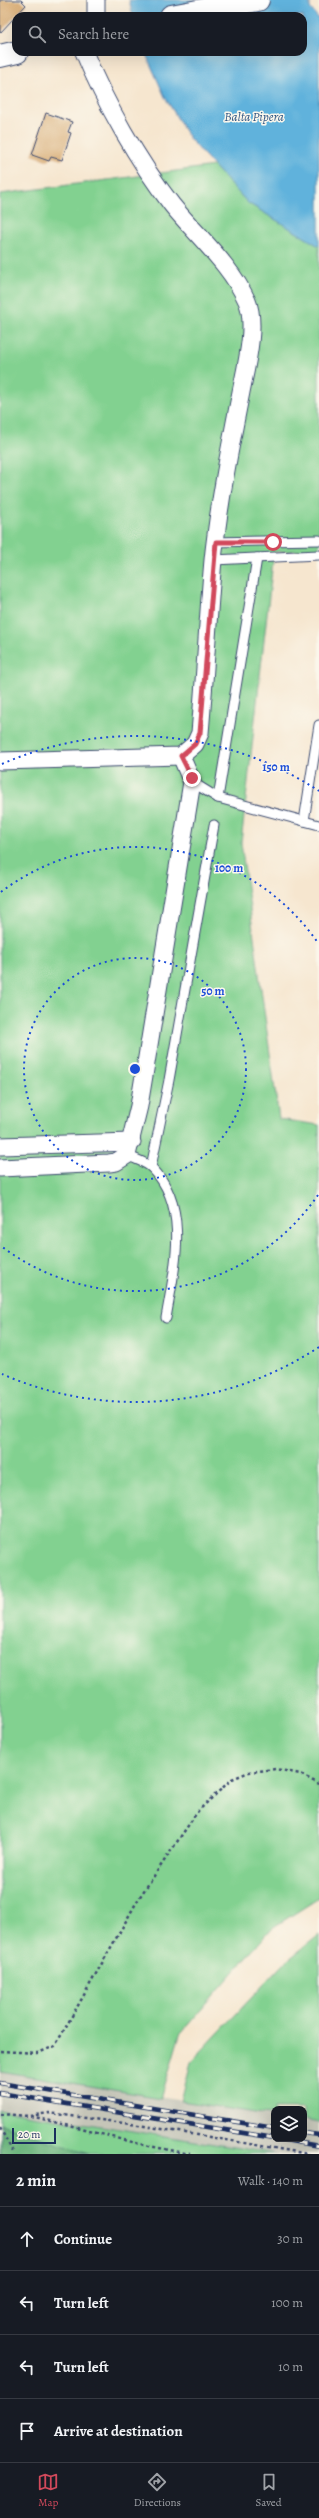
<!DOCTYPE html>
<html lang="en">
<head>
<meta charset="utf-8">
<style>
	body { margin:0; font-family:Alegreya,serif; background:#20242c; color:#f1f3f6 }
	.controls { position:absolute; right:12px; bottom:12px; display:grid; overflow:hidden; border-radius:8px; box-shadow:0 4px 16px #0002 }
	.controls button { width:36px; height:36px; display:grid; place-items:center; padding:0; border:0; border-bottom:1px solid #363941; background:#171b24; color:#f1f3f6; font:20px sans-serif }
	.scale { position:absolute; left:12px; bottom:10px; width:44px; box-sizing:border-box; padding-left:4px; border:2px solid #1b2f5e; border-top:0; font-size:11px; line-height:14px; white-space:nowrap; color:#1b2f5e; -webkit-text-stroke:3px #fbf7ec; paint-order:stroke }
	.stop { position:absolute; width:12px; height:12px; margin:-9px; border:3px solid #d1495b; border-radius:50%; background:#fff }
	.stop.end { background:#d1495b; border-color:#fff; box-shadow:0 1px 4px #0008 }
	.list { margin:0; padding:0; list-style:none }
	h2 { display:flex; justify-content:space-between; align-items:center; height:52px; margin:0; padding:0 16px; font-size:17px }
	h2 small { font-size:13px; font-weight:400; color:#9ea1a6 }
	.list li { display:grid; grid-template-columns:26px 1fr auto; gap:12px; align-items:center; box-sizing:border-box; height:64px; padding:0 16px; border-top:1px solid #363941 }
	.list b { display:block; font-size:15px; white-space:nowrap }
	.list em { font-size:13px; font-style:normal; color:#9ea1a6 }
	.icon { flex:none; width:22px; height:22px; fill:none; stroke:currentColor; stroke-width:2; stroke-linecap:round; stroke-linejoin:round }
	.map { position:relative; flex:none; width:319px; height:2154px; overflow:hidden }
	.search { position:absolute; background:#171b24; box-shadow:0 4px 16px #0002; left:12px; right:12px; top:12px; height:44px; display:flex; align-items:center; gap:10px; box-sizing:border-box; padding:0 14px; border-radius:12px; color:#9ea1a6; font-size:15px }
	.sheet { height:308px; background:#171b24 }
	nav { display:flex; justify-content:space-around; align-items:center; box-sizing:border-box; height:56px; border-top:1px solid #363941; background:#171b24; font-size:11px; color:#9ea1a6 }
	nav a { display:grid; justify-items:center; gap:2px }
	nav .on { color:#d1495b }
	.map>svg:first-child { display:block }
</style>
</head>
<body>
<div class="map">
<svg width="319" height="2154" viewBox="0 0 319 2154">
	<rect width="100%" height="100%" fill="#fbf7ec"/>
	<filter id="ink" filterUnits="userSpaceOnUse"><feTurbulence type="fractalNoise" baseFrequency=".025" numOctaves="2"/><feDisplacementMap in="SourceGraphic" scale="8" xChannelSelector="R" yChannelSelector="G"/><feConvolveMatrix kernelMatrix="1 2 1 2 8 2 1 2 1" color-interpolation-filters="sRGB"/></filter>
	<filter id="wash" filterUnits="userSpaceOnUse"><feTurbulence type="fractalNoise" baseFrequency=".012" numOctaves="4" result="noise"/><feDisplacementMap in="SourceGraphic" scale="16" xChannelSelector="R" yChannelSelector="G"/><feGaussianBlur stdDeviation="0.9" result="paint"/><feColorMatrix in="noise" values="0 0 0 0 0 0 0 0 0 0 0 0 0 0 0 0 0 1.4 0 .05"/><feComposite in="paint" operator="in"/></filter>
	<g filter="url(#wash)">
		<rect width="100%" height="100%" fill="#f6e6cf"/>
		<polygon fill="#c5c5b8" points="0,2071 274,2116 274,2139 304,2139 304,2120 319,2123 319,2154 277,2154 0,2110"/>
		<g fill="#82d190" stroke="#4e8077">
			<polygon points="214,166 248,203 319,246 319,550 274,552 241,843 279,1119 319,1125 319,1898 272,1928 180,2034 161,2098 0,2071 0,194"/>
			<polygon points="319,1935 319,2123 304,2120 304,2109 274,2109 274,2116 181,2101 191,2062 284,1963"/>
			<polygon points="0,2110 277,2154 0,2154"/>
		</g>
		<polygon fill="#69b37a" stroke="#42716c" points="0,2124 88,2154 1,2154"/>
		<polygon fill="#61b2dc" stroke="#3e709d" points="129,0 310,0 310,8 319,19 319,246 248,203 214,166 189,138 165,97 145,52 303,52 303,16 133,16"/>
		<g id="blocks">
			<g fill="#d3a163">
				<polygon points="0,0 21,0 26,5 0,33"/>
				<polygon points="46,113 72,122 68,132 71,133 62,160 51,157 49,161 32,155"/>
			</g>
		</g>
	</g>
	<g filter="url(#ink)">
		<use href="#blocks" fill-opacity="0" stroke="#3c4a6f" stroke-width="1"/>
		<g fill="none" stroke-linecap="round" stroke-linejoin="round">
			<defs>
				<g id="lane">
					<polyline points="215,542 319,540"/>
					<polyline points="213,560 319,555"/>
					<polyline points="192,782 218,798 319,825"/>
					<polyline points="218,798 257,558"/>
					<polyline points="304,821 319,725"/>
					<path d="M127,1155C134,1159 146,1162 152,1168C191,1207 174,1270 166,1318"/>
					<polyline points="151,1167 169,1080 214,825"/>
				</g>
				<g id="street">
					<polyline points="96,16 96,0"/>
					<path d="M0,761L181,756L195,744L200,733C205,675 208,617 213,560C219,503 230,447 241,392C246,367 257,324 247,301C231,265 197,236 172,205C138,161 105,103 84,52"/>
					<polyline points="0,1146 132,1142"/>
					<polyline points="0,1168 109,1163 116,1162 127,1155 139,1106 192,782 181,756"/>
				</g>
				<g id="secondary">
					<polyline points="171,16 258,0"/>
					<polyline points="0,56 17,52"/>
				</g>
			</defs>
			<use href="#lane" stroke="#3c4a6f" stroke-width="11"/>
			<use href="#street" stroke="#3c4a6f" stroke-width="19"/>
			<use href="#secondary" stroke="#3c4a6f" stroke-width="24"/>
			<g stroke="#3c4a6f" stroke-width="2.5" stroke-dasharray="3 3" stroke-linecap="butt">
				<polyline points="0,2051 38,2053 55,2046 139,1898 198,1811 232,1779 249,1772 276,1769 300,1774 319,1784"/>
				<polyline points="0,2114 29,2116 49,2113 138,2125 309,2154"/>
				<polyline points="31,2116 144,2145 190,2154"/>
				<polyline points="0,2128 14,2154"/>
			</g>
			<use href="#lane" stroke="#fff" stroke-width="9"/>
			<use href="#street" stroke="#fff" stroke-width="17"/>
			<use href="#secondary" stroke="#fff" stroke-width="22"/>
			<defs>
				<g id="rail">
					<polyline points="0,2083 274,2128"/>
					<polyline points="0,2093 274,2138"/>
					<polyline points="304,2133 319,2135"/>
					<polyline points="279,2139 319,2146"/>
				</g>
			</defs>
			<use href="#rail" stroke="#1b2f5e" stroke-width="4.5"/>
			<use href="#rail" stroke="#fbf7ec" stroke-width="3" stroke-dasharray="9" stroke-linecap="butt"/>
		</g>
	</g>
	<g fill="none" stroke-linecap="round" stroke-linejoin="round" filter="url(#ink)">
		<polyline stroke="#d1495b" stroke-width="5" points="192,778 181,756 195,744 200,733 216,542 273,542"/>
	</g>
	<g fill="none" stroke="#1d4ed8" stroke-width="2" stroke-dasharray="2 4">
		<circle cx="135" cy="1069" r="111"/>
		<path d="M318 1195A222 222 0 0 1 1 1246M1 892A222 222 0 0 1 318 943"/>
		<path d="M319 1347A333 333 0 0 1 2 1374M2 764A333 333 0 0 1 319 791"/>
	</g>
	<g text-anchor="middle" stroke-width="3" stroke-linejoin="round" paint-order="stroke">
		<g font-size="13" font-style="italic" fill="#305684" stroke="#fbf7ec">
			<text x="254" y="121">Balta Pipera</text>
		</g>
	</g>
	<circle cx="135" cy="1069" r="6" fill="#1d4ed8" stroke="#fbf7ec" stroke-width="2"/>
	<g font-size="12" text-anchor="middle" font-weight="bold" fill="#1d4ed8" stroke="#fbf7ec" stroke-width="3" stroke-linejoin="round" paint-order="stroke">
		<text x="276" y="771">150 m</text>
		<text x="229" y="872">100 m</text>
		<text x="213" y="995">50 m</text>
	</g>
</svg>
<div class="controls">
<button><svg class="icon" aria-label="layers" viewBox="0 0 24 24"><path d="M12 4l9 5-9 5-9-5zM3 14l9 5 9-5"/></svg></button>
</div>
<div class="scale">20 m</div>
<div class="stop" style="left:273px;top:542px"></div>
<div class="stop end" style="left:192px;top:778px"></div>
<div class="search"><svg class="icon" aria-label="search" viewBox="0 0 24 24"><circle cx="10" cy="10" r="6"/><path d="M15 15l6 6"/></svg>Search here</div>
</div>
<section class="sheet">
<h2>2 min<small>Walk · 140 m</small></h2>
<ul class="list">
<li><svg class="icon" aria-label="ahead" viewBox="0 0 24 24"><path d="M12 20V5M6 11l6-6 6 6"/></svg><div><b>Continue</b></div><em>30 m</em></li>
<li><svg class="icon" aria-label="left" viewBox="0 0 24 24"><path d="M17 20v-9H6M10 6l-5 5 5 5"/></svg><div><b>Turn left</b></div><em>100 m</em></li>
<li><svg class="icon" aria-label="left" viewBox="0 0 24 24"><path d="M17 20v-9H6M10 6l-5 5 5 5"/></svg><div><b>Turn left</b></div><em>10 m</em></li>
<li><svg class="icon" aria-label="arrive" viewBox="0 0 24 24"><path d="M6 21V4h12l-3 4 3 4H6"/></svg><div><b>Arrive at destination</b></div></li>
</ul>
</section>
<nav>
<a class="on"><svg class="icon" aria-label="map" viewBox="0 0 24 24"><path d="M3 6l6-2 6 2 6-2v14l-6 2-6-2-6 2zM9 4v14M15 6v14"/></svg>Map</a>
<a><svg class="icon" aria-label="directions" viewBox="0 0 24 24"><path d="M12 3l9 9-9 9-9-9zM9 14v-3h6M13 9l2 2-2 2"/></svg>Directions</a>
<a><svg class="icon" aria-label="saved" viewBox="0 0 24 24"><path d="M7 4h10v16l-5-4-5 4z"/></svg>Saved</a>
</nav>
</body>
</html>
